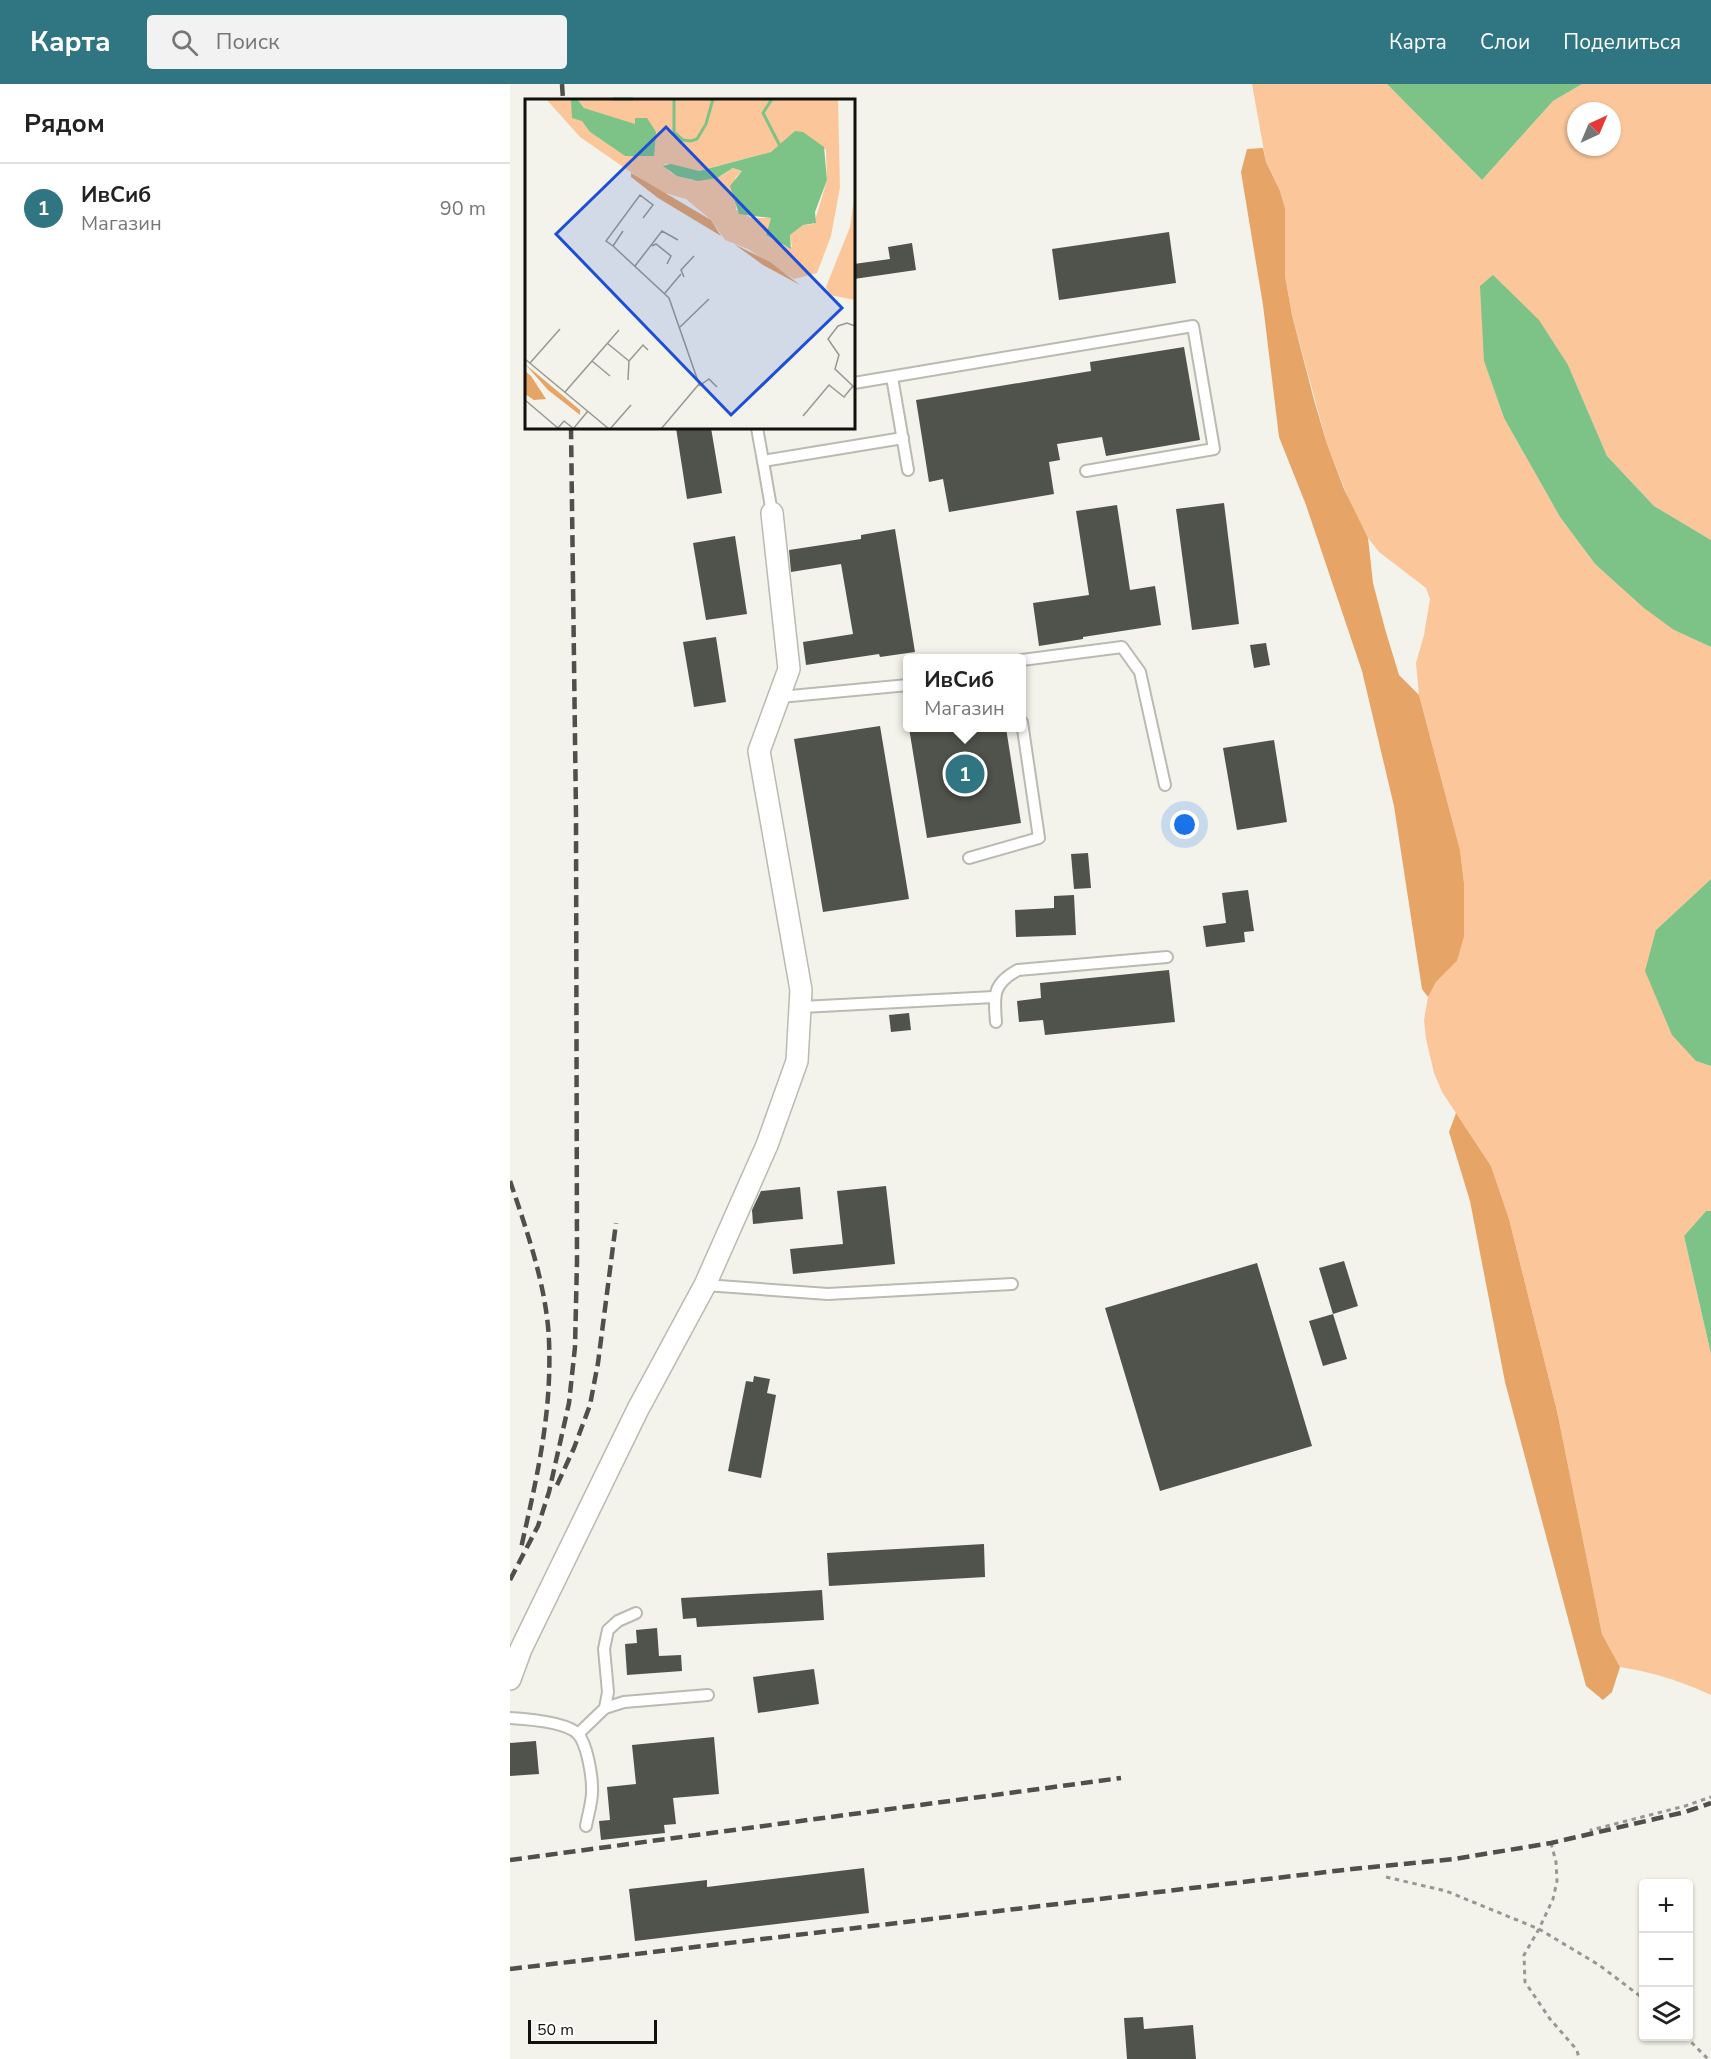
<!DOCTYPE html>
<html lang="ru">
<head>
<meta charset="utf-8">
<style>
	body { margin:0; font-family:"Nunito Sans",sans-serif; background:#f2f2f2; color:#222 }
	.controls { position:absolute; right:18px; bottom:18px; display:grid; overflow:hidden; border-radius:6px; box-shadow:0 2px 4px #0004 }
	.controls button { width:54px; height:54px; display:grid; place-items:center; padding:0; border:0; border-bottom:2px solid #e0e0e0; background:#fff; color:#222; font:30px sans-serif }
	.compass { position:absolute; left:1057px; top:18px; width:54px; height:54px; border-radius:50%; background:#fff; box-shadow:0 2px 4px #0004; rotate:44deg }
	.scale { position:absolute; left:18px; bottom:15px; width:129px; box-sizing:border-box; padding-left:6px; border:3px solid #10100d; border-top:0; font-size:16px; line-height:21px; white-space:nowrap; color:#10100d; -webkit-text-stroke:4px #fffffe; paint-order:stroke }
	.you { position:absolute; left:675px; top:741px; width:21px; height:21px; margin:-15px; border:4px solid #fff; border-radius:50%; background:#1a73e8; box-shadow:0 0 0 9px #1a73e833 }
	.badge { display:grid; place-items:center; width:39px; height:39px; border-radius:50%; background:#2f7582; color:#fff; font-size:20px; font-weight:700 }
	.pin { position:absolute; translate:-50% -50%; border:3px solid #fff; box-shadow:0 2px 6px #0006 }
	.popup { position:absolute; left:393px; top:570px; width:123px; height:78px; box-sizing:border-box; display:grid; place-content:center; border-radius:6px; background:#fff; filter:drop-shadow(0 2px 4px #0005); font-size:20px; white-space:nowrap; color:#767676 }
	.popup b { font-size:22px; color:#222 }
	.popup::after { content:''; position:absolute; left:50%; top:100%; margin-left:-12px; border:12px solid transparent; border-top-color:#fff }
	.list { margin:0; padding:0; list-style:none }
	h2 { display:flex; justify-content:space-between; align-items:center; height:78px; margin:0; padding:0 24px; font-size:26px }
	h2 small { font-size:20px; font-weight:400; color:#767676 }
	.list li { display:grid; grid-template-columns:39px 1fr auto; gap:18px; align-items:center; box-sizing:border-box; height:90px; padding:0 24px; border-top:2px solid #e0e0e0 }
	.list b { display:block; font-size:22px; white-space:nowrap }
	.list p { margin:0; font-size:20px; white-space:nowrap; color:#767676 }
	.list em { font-size:20px; font-style:normal; color:#767676 }
	.icon { flex:none; width:33px; height:33px; fill:none; stroke:currentColor; stroke-width:2; stroke-linecap:round; stroke-linejoin:round }
	.map { position:relative; flex:none; width:1201px; height:1975px; overflow:hidden }
	header { display:flex; align-items:center; gap:36px; box-sizing:border-box; height:84px; padding:0 30px; background:#2f7582; color:#fff }
	header strong { font-size:28px }
	nav { display:flex; gap:33px; margin-inline-start:auto; font-size:21px }
	.search { width:420px; height:54px; background:#f2f2f2; display:flex; align-items:center; gap:15px; box-sizing:border-box; padding:0 21px; border-radius:6px; color:#767676; font-size:22px }
	main { display:flex }
	aside { flex:1; background:#fff }
	.map>svg:first-child { display:block }
</style>
</head>
<body>
<header>
<strong>Карта</strong>
<div class="search"><svg class="icon" aria-label="search" viewBox="0 0 24 24"><circle cx="10" cy="10" r="6"/><path d="M15 15l6 6"/></svg>Поиск</div>
<nav><a>Карта</a><a>Слои</a><a>Поделиться</a></nav>
</header>
<main>
<aside>
<h2>Рядом<small></small></h2>
<ul class="list">
<li><span class="badge">1</span><div><b>ИвСиб</b><p>Магазин</p></div><em>90 m</em></li>
</ul>
</aside>
<div class="map">
<svg width="1201" height="1975" viewBox="0 0 1201 1975">
	<rect width="100%" height="100%" fill="#f3f3eb"/>
	<path fill="#fbc79a" fill-rule="evenodd" d="M742,0H877L972,96L1043,17L1072,0H1201V456L1144,422L1097,372L1058,281L974,277L994,334L1050,433L1085,480L1164,546L1201,563V795L1146,846L1186,977L1201,982V1127H1196L1174,1152L1201,1270V1611C1168,1596 1145,1589 1110,1583L1092,1550L1047,1327L999,1135L981,1082L932,1008L924,989L916,955L914,936L918,913L926,898L947,877L954,799L950,766L909,611L906,579L914,551L920,515L916,504L869,468L858,454L844,429L817,360L782,231L775,192V124L770,107L756,78ZM1066,27H1102V63H1066Z"/>
	<g fill="#e6a467">
		<polygon points="753,64 756,78 770,107 775,124 775,192 782,231 804,316 817,360 834,405 858,454 863,499 875,545 889,591 909,611 950,766 954,799 954,852 947,877 926,898 918,913 912,905 884,722 852,587 796,421 769,353 753,221 731,88 737,65"/>
		<polygon points="946,1029 981,1082 999,1135 1047,1327 1092,1550 1110,1583 1102,1608 1093,1616 1076,1602 995,1298 960,1117 939,1048"/>
	</g>
	<g fill="#7dc286">
		<polygon points="877,0 1072,0 1043,17 972,96"/>
		<polygon points="983,191 1029,236 1058,281 1097,372 1144,422 1201,456 1201,563 1164,546 1134,524 1085,480 1050,433 994,334 974,277 970,202"/>
		<polygon points="1201,795 1201,982 1186,977 1162,951 1135,887 1146,846"/>
		<polygon points="1196,1127 1201,1127 1201,1270 1174,1152"/>
	</g>
	<g fill="#50534c">
		<polygon points="659,148 666,199 549,216 542,165"/>
		<polygon points="402,159 406,186 344,195 344,180 380,175 378,163"/>
		<polygon points="674,263 690,356 596,372 592,353 547,360 550,376 539,378 544,410 439,428 433,395 419,398 406,316 581,287 580,278"/>
		<polygon points="166,344 201,344 212,409 177,415"/>
		<polygon points="714,419 729,540 682,546 666,425"/>
		<polygon points="607,421 620,506 645,502 651,541 573,553 573,555 529,562 523,519 579,511 566,427"/>
		<polygon points="385,445 405,568 370,573 369,570 296,581 293,558 343,550 331,480 281,488 279,466 351,455 351,451"/>
		<polygon points="225,452 237,530 196,536 183,459"/>
		<polygon points="206,553 216,618 184,623 173,558"/>
		<polygon points="756,559 760,581 744,584 740,561"/>
		<polygon points="370,642 399,815 313,828 284,655"/>
		<polygon points="399,644 496,644 511,739 417,754"/>
		<polygon points="764,656 777,738 727,746 713,664"/>
		<polygon points="578,769 581,804 564,805 561,770"/>
		<polygon points="738,806 744,847 734,848 735,858 696,863 693,842 716,839 712,809"/>
		<polygon points="564,811 566,851 506,853 505,826 544,824 544,812"/>
		<polygon points="659,886 665,938 535,951 533,936 509,938 507,917 531,914 530,899"/>
		<polygon points="399,929 401,946 381,948 379,931"/>
		<polygon points="376,1102 385,1180 283,1190 280,1165 333,1160 327,1107"/>
		<polygon points="290,1103 293,1135 243,1140 242,1126 251,1107"/>
		<polygon points="834,1177 848,1222 823,1230 809,1184"/>
		<polygon points="747,1179 802,1362 650,1407 595,1224"/>
		<polygon points="823,1230 837,1275 813,1282 799,1237"/>
		<polygon points="244,1292 260,1295 257,1309 266,1311 251,1394 218,1387 236,1297 243,1298"/>
		<polygon points="474,1460 475,1493 319,1502 317,1469"/>
		<polygon points="312,1506 314,1536 187,1543 186,1534 173,1535 171,1514"/>
		<polygon points="147,1544 149,1572 171,1571 172,1587 117,1591 115,1560 127,1559 126,1546"/>
		<polygon points="304,1585 309,1620 248,1629 243,1593"/>
		<polygon points="204,1653 209,1710 163,1714 166,1740 154,1741 155,1749 91,1756 89,1737 100,1736 97,1703 126,1700 122,1661"/>
		<polygon points="26,1657 29,1690 0,1692 0,1659"/>
		<polygon points="354,1784 359,1829 125,1857 119,1805 197,1796 197,1803"/>
		<polygon points="633,1933 634,1945 683,1941 686,1975 617,1975 614,1934"/>
	</g>
	<g fill="none" stroke-linecap="round" stroke-linejoin="round">
		<defs>
			<g id="lane">
				<polyline points="382,293 398,386"/>
				<polyline points="344,299 683,242 704,365 576,387"/>
				<polyline points="247,344 253,377"/>
				<polyline points="262,429 253,377 393,354"/>
				<polyline points="512,576 612,563 630,588 655,701"/>
				<polyline points="270,613 398,601"/>
				<polyline points="459,774 529,754 512,638"/>
				<polyline points="292,923 484,913"/>
				<path d="M486,938C484,912 482,900 508,886L657,873"/>
				<polyline points="195,1201 318,1210 502,1200"/>
				<polyline points="95,1624 98,1608 94,1565 98,1546 108,1537 126,1529"/>
				<path d="M0,1634C16,1635 57,1638 68,1650C77,1660 82,1691 82,1704C83,1716 78,1730 76,1742"/>
				<polyline points="68,1650 95,1624 114,1618 198,1611"/>
			</g>
			<polyline id="street" points="0,1595 11,1565 128,1325 195,1201 257,1061 287,977 291,906 249,667 279,585 262,429"/>
		</defs>
		<use href="#lane" stroke="#babab2" stroke-width="14"/>
		<use href="#street" stroke="#babab2" stroke-width="24"/>
		<g stroke="#989892" stroke-width="3" stroke-dasharray="4.5 4.5" stroke-linecap="butt">
			<polyline points="1082,1749 1081,1746 1175,1722 1201,1713"/>
			<polyline points="1041,1759 1046,1778 1047,1797 1043,1815 1029,1845 1014,1871 1015,1898 1040,1935 1067,1966 1069,1975"/>
			<polyline points="876,1793 936,1807 1029,1845 1089,1881 1134,1915"/>
			<polyline points="1175,1952 1198,1975"/>
		</g>
		<use href="#lane" stroke="#fff" stroke-width="10"/>
		<use href="#street" stroke="#fff" stroke-width="21"/>
		<g stroke="#4f4f4b" stroke-width="4.5" stroke-dasharray="12 6" stroke-linecap="butt">
			<polyline points="52,0 53,16"/>
			<path d="M0,1097C17,1147 37,1204 39,1257C42,1330 27,1393 11,1464"/>
			<polyline points="47,1401 64,1364 80,1321 88,1279 106,1139"/>
			<polyline points="0,1496 28,1442 39,1408 59,1319 65,1263 67,1177 66,731 61,344"/>
			<polyline points="0,1776 611,1694"/>
			<polyline points="0,1885 842,1785 944,1775 1041,1759 1175,1728 1201,1719"/>
		</g>
	</g>
	<g transform="translate(15 15)">
		<rect width="330" height="330" fill="#f3f3eb"/>
		<path d="M21,0H51L46,1L65,33L100,57H128L131,33L59,9L52,0H313L315,88L306,137L292,174L269,180L223,150L200,141L186,121L161,100L133,92L55,38ZM269,34L280,35L301,51L302,81L289,125L278,126L265,136L267,148L257,147L241,136L246,119H227L211,111L210,79L217,72L208,69L196,77L166,81L145,73L139,65L173,72L250,52ZM330,94V201L305,196L301,188L325,128Z" fill="#fbc79a" fill-rule="evenodd"/>
		<path d="M106,74L186,121L196,137L133,99L106,78ZM209,145L245,163L275,186L238,166ZM0,265L55,311V316L23,291ZM0,272L6,277L21,300L9,301L0,295Z" fill="#e6a467"/>
		<path d="M52,0L59,9L110,25V19H122L131,33L129,57H100L65,33L57,22L47,19L46,1ZM270,32L278,33L299,48L302,81L290,113L291,124L278,126L265,136L266,150L241,136L246,119L214,115L205,87L217,72L208,69L192,79L173,82L152,77L138,67L146,65L174,72L246,53Z" fill="#7dc286"/>
		<path fill="none" stroke="#7dc286" stroke-width="3" d="M88,0H108M149,0V33L158,41L166,42L172,40L181,25L188,0M247,0L238,14L255,47"/>
		<path fill="none" stroke="#989892" stroke-width="1.5" d="M98,132L88,147L144,199L174,285L136,330M88,147L81,142L115,96L128,106L118,119M127,147L131,145L146,157L142,165M110,167L137,132L153,141M159,178L156,171L169,157M140,194L156,175M330,227L322,224L313,227L303,240L314,256L310,270L330,289M155,228L184,200M82,244L104,262L103,281M0,260L84,330M67,262L85,277M104,262L118,246L123,251M5,264L35,230M174,287L184,280L192,288M40,293L94,231M0,301L34,330M278,317L304,286L319,298L328,287M33,329L39,322L49,330M48,330L63,312M85,330L106,306"/>
		<path fill="#1d4ed8" fill-opacity="0.15" stroke="#1d4ed8" stroke-width="3" d="M141,28L317,209L206,316L31,135Z"/>
		<rect width="330" height="330" fill="none" stroke="#10100d" stroke-width="3"/>
	</g>
</svg>
<div class="controls">
<button>+</button>
<button>−</button>
<button><svg class="icon" aria-label="layers" viewBox="0 0 24 24"><path d="M12 4l9 5-9 5-9-5zM3 14l9 5 9-5"/></svg></button>
</div>
<svg class="compass" viewBox="-18 -18 36 36"><path d="M0-13l5 13h-10z" fill="#e53935"/><path d="M0 13l5-13h-10z" fill="#767676"/></svg>
<div class="scale">50 m</div>
<div class="you"></div>
<div class="pin badge" style="left:455px;top:690px">1</div>
<div class="popup"><b>ИвСиб</b>Магазин</div>
</div>
</main>
</body>
</html>
